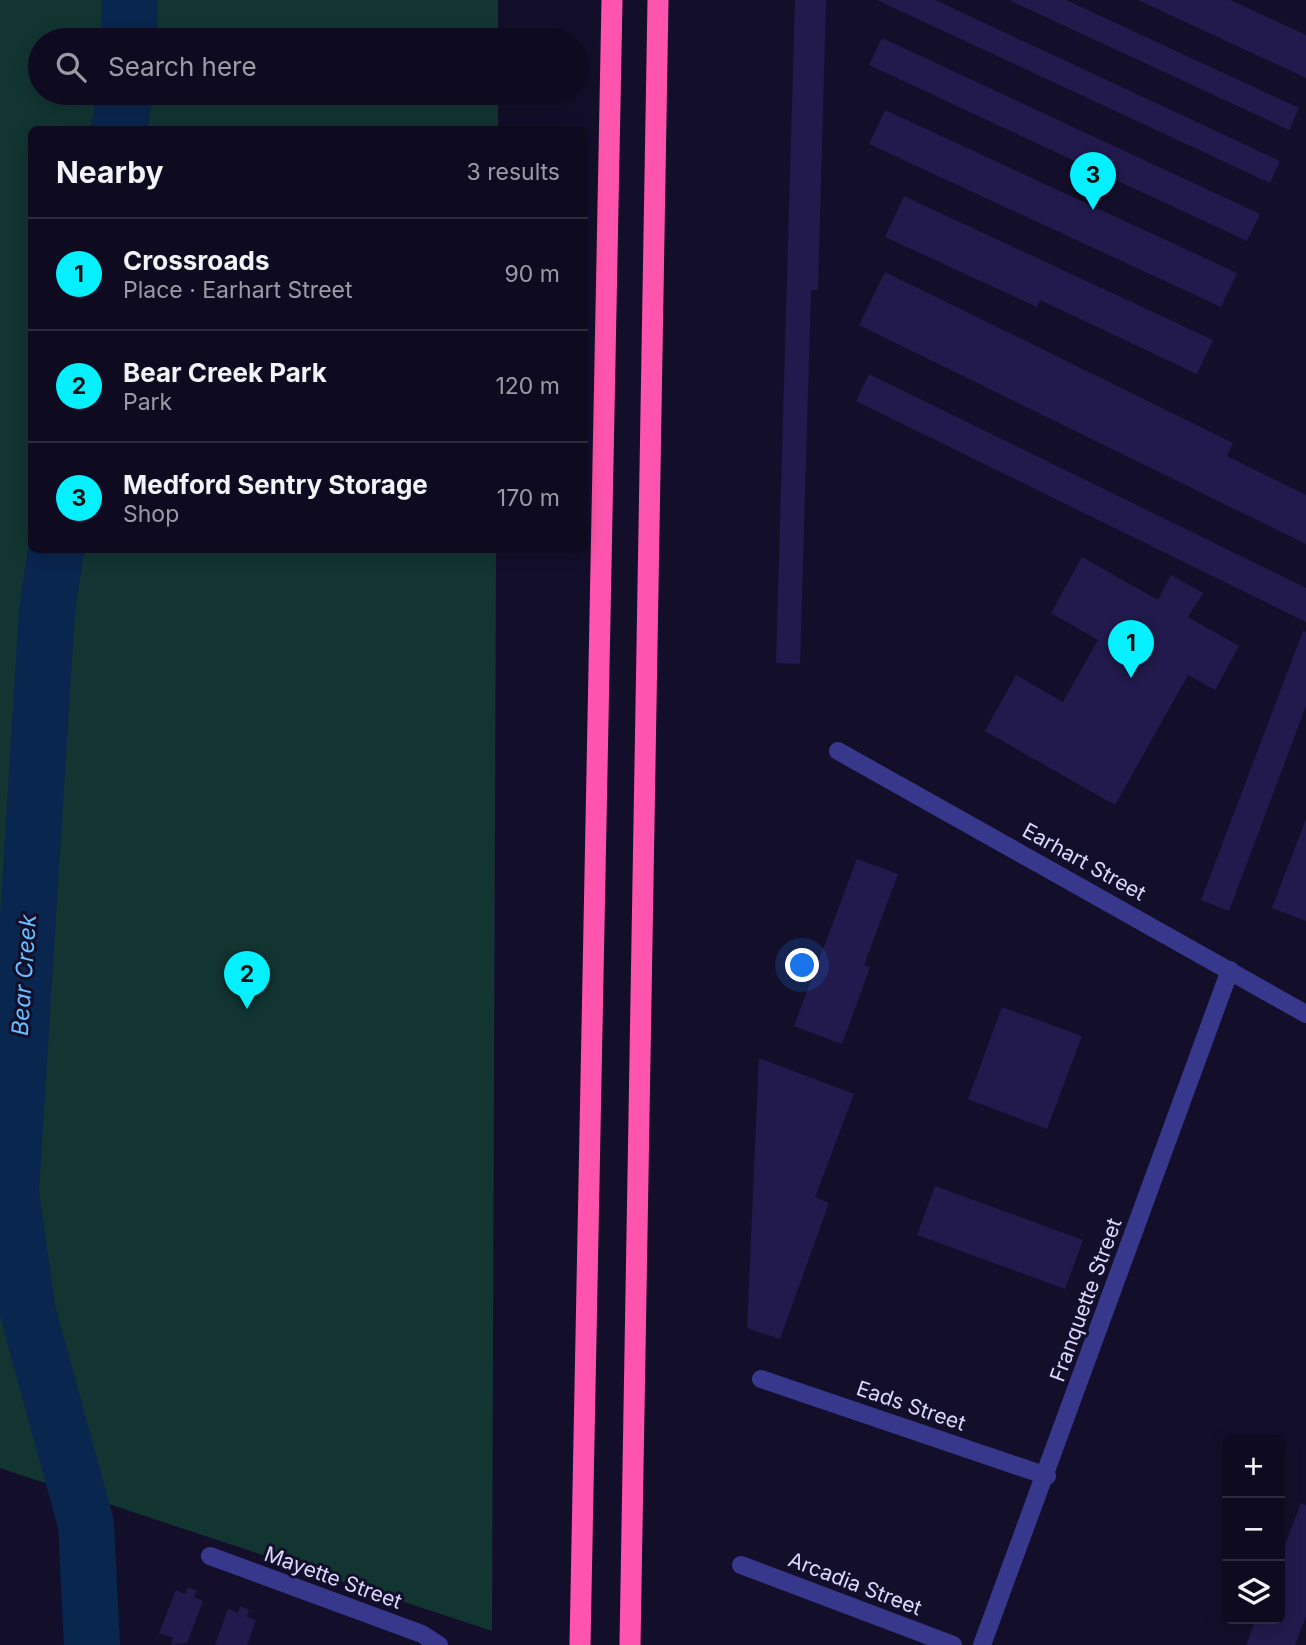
<!DOCTYPE html>
<html lang="en">
<head>
<meta charset="utf-8">
<style>
	body { margin:0; font-family:Inter,sans-serif; background:#1c192d; color:#f1f3f6 }
	.controls { position:absolute; right:21px; bottom:21px; display:grid; overflow:hidden; border-radius:10px; box-shadow:0 4px 18px #0003 }
	.controls button { width:63px; height:63px; display:grid; place-items:center; padding:0; border:0; border-bottom:2px solid #2e2b3e; background:#0e0b20; color:#f1f3f6; font:35px sans-serif }
	.you { position:absolute; left:803px; top:966px; width:24px; height:24px; margin:-18px; border:5px solid #fff; border-radius:50%; background:#1a73e8; box-shadow:0 0 0 10px #1a73e833 }
	.badge { display:grid; place-items:center; width:46px; height:46px; border-radius:50%; background:#05f0ff; color:#111; font-size:23px; font-weight:700 }
	.pin { position:absolute; translate:-50% -58px; filter:drop-shadow(0 2px 4px #0008) }
	.pin::after { content:''; position:absolute; top:37px; width:24px; height:21px; background:inherit; clip-path:polygon(0 0,100% 0,50% 100%) }
	.list { margin:0; padding:0; list-style:none }
	h2 { display:flex; justify-content:space-between; align-items:center; height:91px; margin:0; padding:0 28px; font-size:30px }
	h2 small { font-size:23px; font-weight:400; color:#9b9ba5 }
	.list li { display:grid; grid-template-columns:46px 1fr auto; gap:21px; align-items:center; box-sizing:border-box; height:112px; padding:0 28px; border-top:2px solid #2e2b3e }
	.list b { display:block; font-size:26px; white-space:nowrap }
	.list p { margin:0; font-size:23px; white-space:nowrap; color:#9b9ba5 }
	.list em { font-size:23px; font-style:normal; color:#9b9ba5 }
	.icon { flex:none; width:38px; height:38px; fill:none; stroke:currentColor; stroke-width:2; stroke-linecap:round; stroke-linejoin:round }
	.map { position:relative; flex:none; width:1306px; height:1645px; overflow:hidden }
	.search { position:absolute; background:#0e0b20; box-shadow:0 4px 18px #0003; left:28px; top:28px; width:560px; height:77px; display:flex; align-items:center; gap:18px; box-sizing:border-box; padding:0 24px; border-radius:38px; color:#9b9ba5; font-size:26px }
	.panel { position:absolute; background:#0e0b20; box-shadow:0 4px 18px #0003; left:28px; top:126px; width:560px; height:427px; border-radius:10px }
	.map>svg:first-child { display:block }
</style>
</head>
<body>
<div class="map">
<svg width="1306" height="1645" viewBox="0 0 1306 1645">
	<rect width="100%" height="100%" fill="#130f2b"/>
	<polygon fill="#123532" points="0,0 498,0 498,40 40,40 40,93 498,93 498,129 32,130 32,550 496,550 492,1631 0,1468"/>
	<g fill="none" stroke-linecap="round" stroke-linejoin="round">
		<g stroke="#09264f" stroke-width="56">
			<polyline points="129,40 130,0"/>
			<polyline points="119,130 125,93"/>
			<polyline points="56,550 47,611 11,1192 28,1313 86,1524 92,1645"/>
		</g>
	</g>
	<g fill="#221a4d">
		<polygon points="795,0 826,0 818,290 811,290 800,664 776,663"/>
		<polygon points="877,0 935,0 1280,161 1270,183"/>
		<polygon points="1009,0 1066,0 1299,108 1289,130"/>
		<polygon points="1138,0 1230,0 1306,35 1306,78"/>
		<polygon points="882,38 1260,214 1247,241 869,65"/>
		<polygon points="885,110 1237,273 1221,307 869,144"/>
		<polygon points="904,196 1213,340 1197,374 1040,300 1037,307 885,237"/>
		<polygon points="885,272 1233,443 1227,456 1306,495 1306,544 859,325"/>
		<polygon points="869,374 1306,588 1306,622 856,401"/>
		<polygon points="1082,557 1158,600 1171,575 1203,593 1188,617 1239,646 1215,690 1188,675 1115,805 985,731 1016,675 1063,702 1098,640 1051,613"/>
		<polygon points="1303,631 1306,632 1306,706 1229,911 1201,900"/>
		<polygon points="1306,819 1306,921 1272,908"/>
		<polygon points="857,859 898,874 864,965 870,967 842,1044 794,1026"/>
		<polygon points="1002,1007 1082,1036 1047,1129 968,1099"/>
		<polygon points="759,1058 854,1094 815,1197 829,1203 780,1339 747,1328"/>
		<polygon points="935,1186 1083,1240 1065,1289 917,1235"/>
		<polygon points="1301,1503 1306,1505 1306,1616 1295,1645 1246,1645 1256,1619 1280,1619 1280,1557"/>
		<polygon points="188,1587 197,1591 194,1597 203,1601 187,1643 171,1645 173,1638 159,1633 176,1590 185,1594"/>
		<polygon points="240,1606 249,1610 247,1617 256,1620 247,1645 215,1645 228,1609 238,1613"/>
	</g>
	<g fill="none" stroke-linecap="round" stroke-linejoin="round">
		<g stroke="#37378c" stroke-width="18">
			<polyline points="838,751 1306,1014"/>
			<polyline points="761,1379 1047,1476"/>
			<polyline points="210,1556 422,1634 439,1645"/>
			<polyline points="741,1565 953,1645"/>
			<polyline points="982,1645 1230,970"/>
		</g>
		<g stroke="#ff54ad" stroke-width="21">
			<polyline points="580,1645 612,0"/>
			<polyline points="630,1645 658,0"/>
		</g>
	</g>
	<g text-anchor="middle" stroke-width="6" stroke-linejoin="round" paint-order="stroke">
		<g font-size="21" fill="#dbd9ff" stroke="#130f2b">
			<text transform="translate(1084 862) rotate(29)" y="7">Earhart Street</text>
			<text transform="translate(1086 1300) rotate(-70)" y="7">Franquette Street</text>
			<text transform="translate(911 1406) rotate(19)" y="7">Eads Street</text>
			<text transform="translate(333 1578) rotate(20)" y="7">Mayette Street</text>
			<text transform="translate(855 1584) rotate(21)" y="7">Arcadia Street</text>
		</g>
		<g font-size="23" font-style="italic" fill="#67bfff" stroke="#130f2b">
			<text transform="translate(24 975) rotate(-86)" y="8">Bear Creek</text>
		</g>
	</g>
</svg>
<div class="controls">
<button>+</button>
<button>−</button>
<button><svg class="icon" aria-label="layers" viewBox="0 0 24 24"><path d="M12 4l9 5-9 5-9-5zM3 14l9 5 9-5"/></svg></button>
</div>
<div class="you"></div>
<div class="pin badge" style="left:1131px;top:678px">1</div>
<div class="pin badge" style="left:247px;top:1009px">2</div>
<div class="pin badge" style="left:1093px;top:210px">3</div>
<div class="search"><svg class="icon" aria-label="search" viewBox="0 0 24 24"><circle cx="10" cy="10" r="6"/><path d="M15 15l6 6"/></svg>Search here</div>
<section class="panel">
<h2>Nearby<small>3 results</small></h2>
<ul class="list">
<li><span class="badge">1</span><div><b>Crossroads</b><p>Place · Earhart Street</p></div><em>90 m</em></li>
<li><span class="badge">2</span><div><b>Bear Creek Park</b><p>Park</p></div><em>120 m</em></li>
<li><span class="badge">3</span><div><b>Medford Sentry Storage</b><p>Shop</p></div><em>170 m</em></li>
</ul>
</section>
</div>
</body>
</html>
